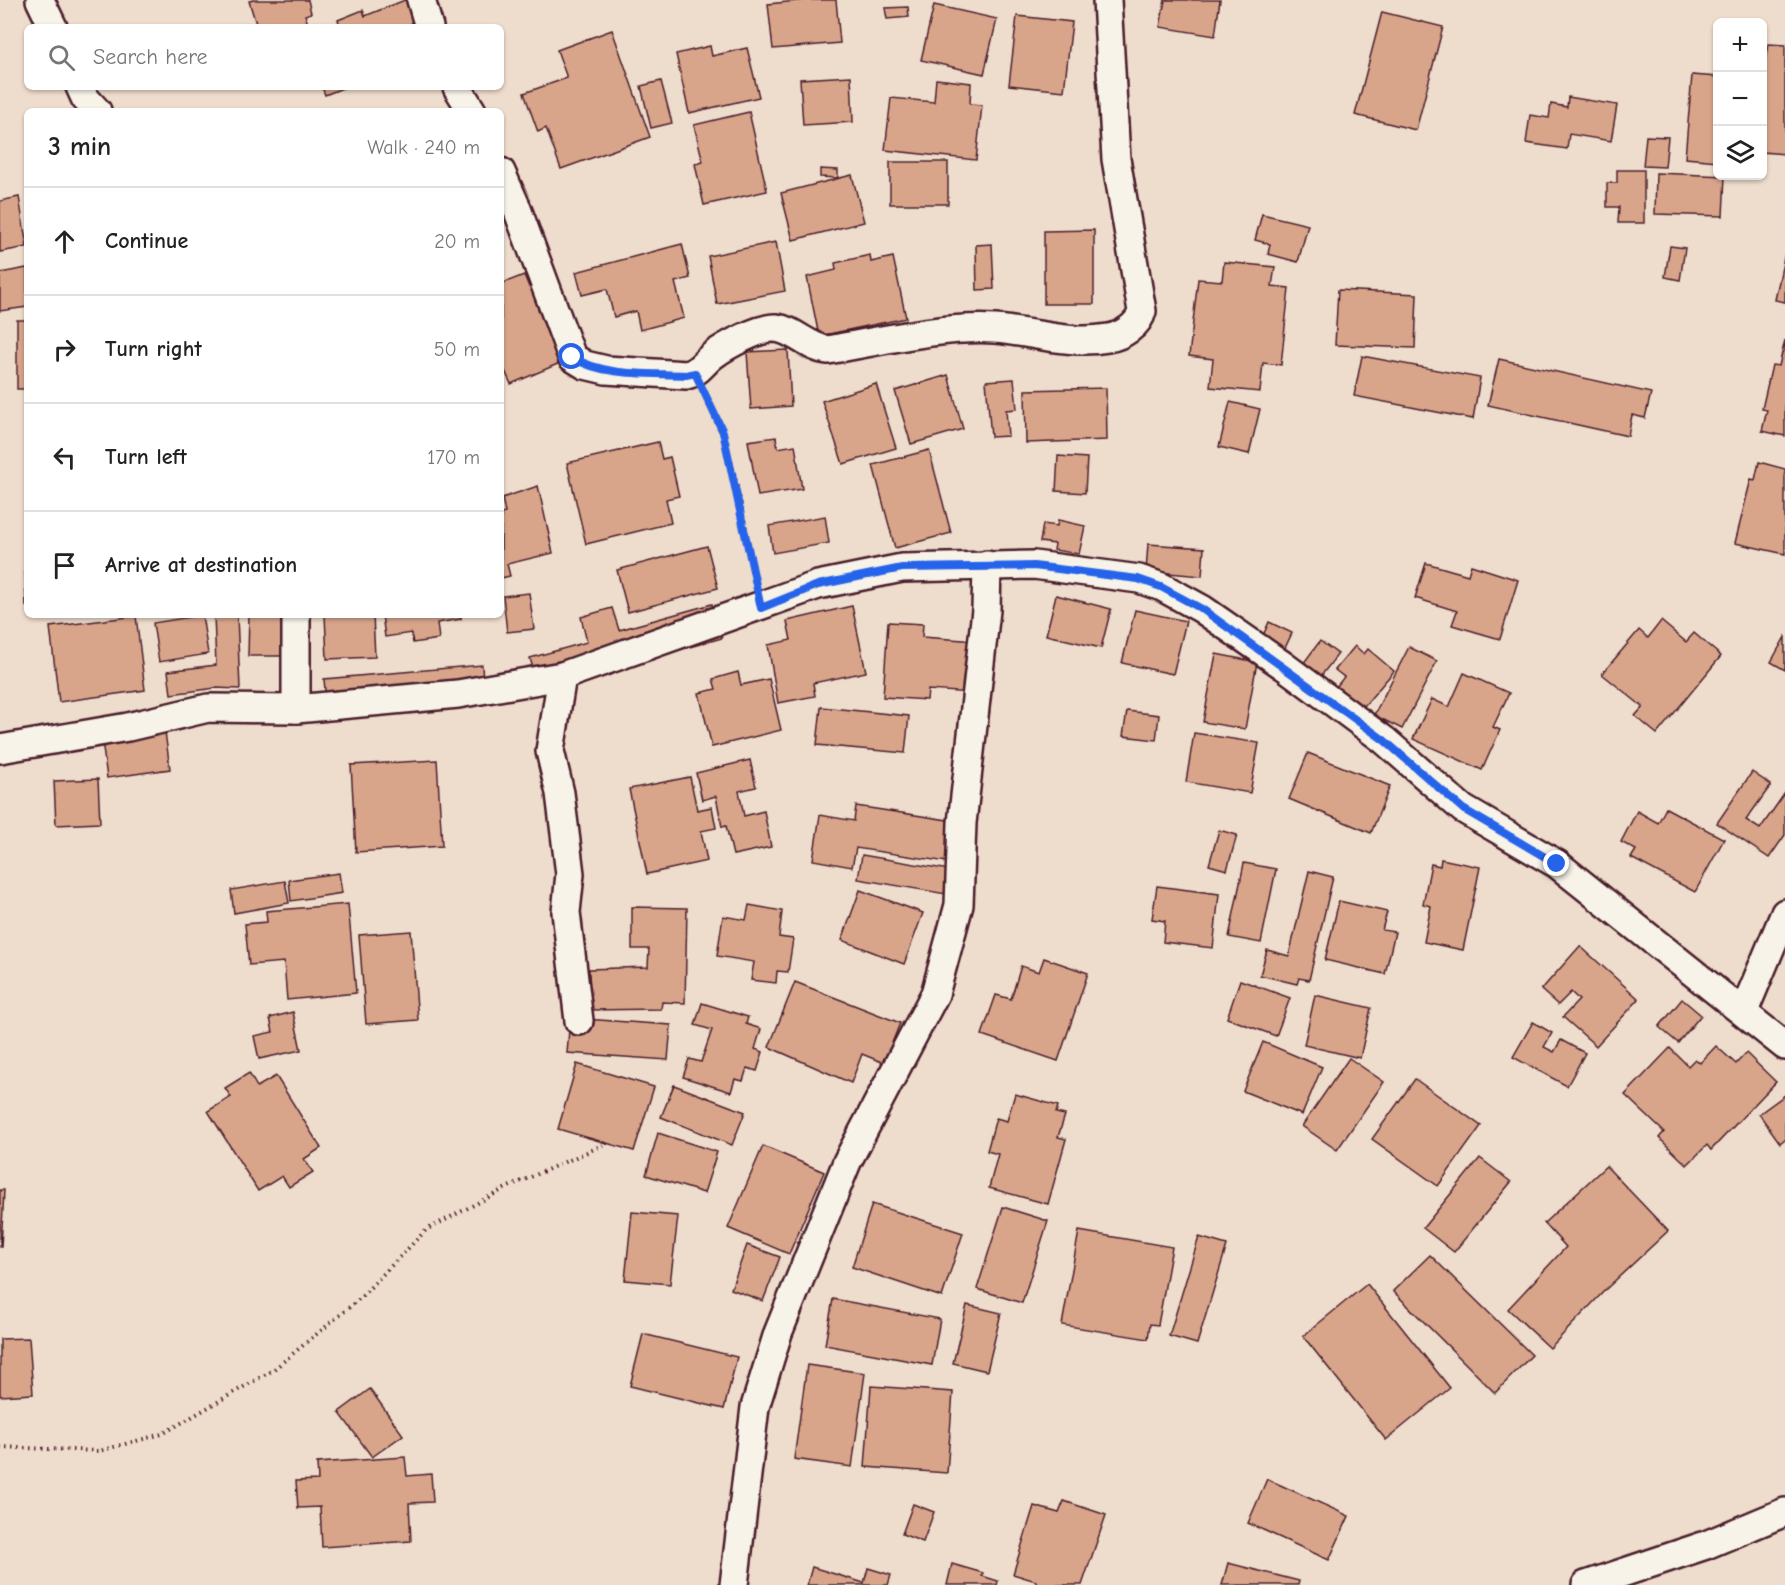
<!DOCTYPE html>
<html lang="en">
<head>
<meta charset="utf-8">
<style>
	body { margin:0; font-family:"Comic Neue",sans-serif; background:#f2f2f2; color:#222 }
	.controls { position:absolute; right:18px; top:18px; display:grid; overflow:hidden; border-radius:9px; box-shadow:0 2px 4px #0004 }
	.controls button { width:54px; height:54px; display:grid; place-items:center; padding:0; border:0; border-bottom:2px solid #e0e0e0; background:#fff; color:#222; font:30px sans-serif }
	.stop { position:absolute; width:18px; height:18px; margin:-14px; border:4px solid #2563eb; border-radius:50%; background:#fff }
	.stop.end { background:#2563eb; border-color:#fff; box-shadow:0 2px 6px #0008 }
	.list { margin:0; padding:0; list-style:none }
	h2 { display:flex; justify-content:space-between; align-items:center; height:78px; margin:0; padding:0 24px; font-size:26px }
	h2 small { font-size:20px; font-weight:400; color:#767676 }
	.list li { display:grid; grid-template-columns:39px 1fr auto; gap:18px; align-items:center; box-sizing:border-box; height:108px; padding:0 24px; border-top:2px solid #e0e0e0 }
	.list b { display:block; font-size:22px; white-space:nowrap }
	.list em { font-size:20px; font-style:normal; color:#767676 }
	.icon { flex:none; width:33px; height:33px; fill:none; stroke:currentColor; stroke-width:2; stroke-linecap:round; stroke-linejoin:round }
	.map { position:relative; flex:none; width:1785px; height:1585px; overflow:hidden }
	.search { position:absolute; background:#fff; box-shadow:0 2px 4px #0004; left:24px; top:24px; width:480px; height:66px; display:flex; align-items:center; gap:15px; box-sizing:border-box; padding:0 21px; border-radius:9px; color:#767676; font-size:22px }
	.panel { position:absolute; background:#fff; box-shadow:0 2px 4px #0004; left:24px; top:108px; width:480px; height:510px; border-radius:9px }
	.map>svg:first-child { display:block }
</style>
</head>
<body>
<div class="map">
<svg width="1785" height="1585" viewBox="0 0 1785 1585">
	<rect width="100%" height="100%" fill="#eedccc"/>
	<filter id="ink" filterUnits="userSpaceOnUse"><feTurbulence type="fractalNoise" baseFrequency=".0167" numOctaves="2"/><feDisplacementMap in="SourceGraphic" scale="12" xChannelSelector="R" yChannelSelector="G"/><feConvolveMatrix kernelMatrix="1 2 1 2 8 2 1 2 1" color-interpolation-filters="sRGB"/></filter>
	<g filter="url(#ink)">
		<g fill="#d8a58b" stroke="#4a1f2b" stroke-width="1.5">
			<polygon points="254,0 308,0 311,13 305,15 309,27 257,27 249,1"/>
			<polygon points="405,0 411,0 420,23 414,27 341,27 338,20 363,10 365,16"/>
			<polygon points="807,0 836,0 840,43 773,49 768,4"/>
			<polygon points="1165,0 1220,0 1215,36 1160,27"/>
			<polygon points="934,5 997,19 984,74 921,60"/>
			<polygon points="908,7 909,17 887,19 885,8"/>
			<polygon points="1382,12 1443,27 1416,130 1355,115"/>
			<polygon points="1017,16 1072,22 1064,91 1009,85"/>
			<polygon points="612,30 650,137 561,169 546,128 538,132 524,93 567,78 557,50"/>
			<polygon points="1768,44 1785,45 1785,154 1762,152 1762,78"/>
			<polygon points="710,46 712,56 747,48 759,97 689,113 676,54"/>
			<polygon points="1692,75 1718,77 1718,161 1685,158"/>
			<polygon points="851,76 853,122 803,125 800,79"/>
			<polygon points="936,79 971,83 970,104 982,105 976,160 885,150 891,98 934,102"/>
			<polygon points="661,81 672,123 651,128 641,86"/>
			<polygon points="322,87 345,87 325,95"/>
			<polygon points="1568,97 1617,105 1611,141 1569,134 1567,149 1526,143 1530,115 1549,118 1551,104 1567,107"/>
			<polygon points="749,112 767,191 704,205 695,164 703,162 694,125"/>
			<polygon points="1646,136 1668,137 1665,167 1643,166"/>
			<rect x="890" y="162" width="58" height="42"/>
			<polygon points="820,169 838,170 838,178 820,177"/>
			<polygon points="1617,170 1644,170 1644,223 1618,223 1619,207 1607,207 1607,183 1617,183"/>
			<polygon points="1656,173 1725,176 1723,216 1655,214"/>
			<polygon points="852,175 864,222 793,240 781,193"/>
			<polygon points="19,197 27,247 0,252 0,201"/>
			<polygon points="1262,214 1308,225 1298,262 1268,254 1270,244 1255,240"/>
			<polygon points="1094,230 1094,304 1044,304 1044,231"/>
			<polygon points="776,242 785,291 717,304 708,256"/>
			<polygon points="682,244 690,278 675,282 684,318 640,330 636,311 614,317 607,289 582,295 576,272"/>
			<polygon points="992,244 994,289 977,290 976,245"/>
			<polygon points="1670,246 1685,248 1680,280 1665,277"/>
			<polygon points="1785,253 1785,302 1775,300"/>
			<polygon points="870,255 871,262 893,257 906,318 819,336 807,277 836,270 835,263"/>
			<polygon points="1224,262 1275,267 1272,286 1289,288 1281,365 1263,363 1260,392 1210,387 1213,359 1189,356 1198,279 1222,281"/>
			<polygon points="27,268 27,307 0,311 0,273"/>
			<polygon points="524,275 529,287 537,284 559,338 552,341 560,363 511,384 501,362 501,284"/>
			<polygon points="1338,290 1417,294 1415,348 1335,345"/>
			<rect x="17" y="320" width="10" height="69"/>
			<polygon points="1785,340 1785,436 1762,431 1767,410 1762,409 1772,365 1779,366"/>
			<polygon points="788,350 791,406 751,409 747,352"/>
			<polygon points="1362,356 1480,378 1473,419 1354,396"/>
			<polygon points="1499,359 1651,393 1645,418 1632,415 1628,436 1488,405"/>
			<polygon points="948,375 963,429 911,444 895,391"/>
			<polygon points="1014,379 1017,409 1006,410 1008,436 991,437 986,381"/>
			<polygon points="876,384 896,448 843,464 822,401"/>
			<polygon points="1106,388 1107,440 1026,443 1025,390"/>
			<polygon points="1230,402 1260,409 1249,454 1219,447"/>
			<polygon points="776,437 778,448 795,445 802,489 758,496 748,441"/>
			<polygon points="658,442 662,459 670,457 679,496 666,499 671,523 586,544 567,463"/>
			<polygon points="929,450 951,533 895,548 873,465"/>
			<polygon points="1058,456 1087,458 1085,493 1056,491"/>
			<polygon points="1759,462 1785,469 1785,554 1735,543 1751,479 1755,480"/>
			<polygon points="538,486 553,553 507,564 510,576 501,578 501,514 505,513 502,498"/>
			<polygon points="825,516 829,543 773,553 769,526"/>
			<polygon points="24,518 27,518 26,607"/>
			<polygon points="1058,520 1085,526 1079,554 1054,550 1055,544 1040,542 1043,524 1057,526"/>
			<polygon points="1148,544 1204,548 1202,576 1146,571"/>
			<polygon points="707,546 718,588 628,612 617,570"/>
			<polygon points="1426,563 1468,575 1471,565 1518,580 1500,639 1452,625 1457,611 1415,598"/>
			<polygon points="529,593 534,629 507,632 503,596"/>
			<polygon points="1056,595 1111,609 1101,648 1046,635"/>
			<polygon points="712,604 722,638 539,689 530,658 587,642 581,617 612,608 619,630"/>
			<polygon points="852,606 866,672 813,683 815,696 778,703 768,645 791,640 787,621"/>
			<polygon points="1135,610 1186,621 1173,674 1122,663"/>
			<polygon points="202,615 208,654 159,662 153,623"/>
			<polygon points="214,615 237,615 240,689 216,688 171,694 168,671 216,665"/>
			<polygon points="249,615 309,615 309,656 248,656"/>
			<polygon points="325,615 373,615 375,657 327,659"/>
			<polygon points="382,615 461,615 461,619 437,623 439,639 413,643 411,633 385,637"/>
			<polygon points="136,616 145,690 59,702 50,627"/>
			<polygon points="1661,621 1686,642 1694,633 1721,656 1657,734 1635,716 1643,707 1602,674 1639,630 1648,638"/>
			<polygon points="888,622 923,624 922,637 977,641 973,693 928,690 927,700 883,697"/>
			<polygon points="1269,622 1292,633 1284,650 1261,640"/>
			<polygon points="1785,637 1785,670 1771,662"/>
			<polygon points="1320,641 1338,654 1314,685 1297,672"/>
			<polygon points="1355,646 1364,654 1368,649 1394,671 1359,712 1333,691 1344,677 1335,670"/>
			<polygon points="1409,647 1437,661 1402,729 1374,715"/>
			<polygon points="1216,654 1257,662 1245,729 1203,722"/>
			<polygon points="482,665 484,699 327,713 324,679"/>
			<polygon points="738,672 741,685 769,679 781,730 712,747 699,693 716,689 713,679"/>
			<polygon points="1464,673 1509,693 1493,727 1500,730 1482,770 1413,739 1432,699 1449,707"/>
			<polygon points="821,707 909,716 905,753 817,745"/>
			<polygon points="1127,711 1159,715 1156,740 1123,736"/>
			<polygon points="163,717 170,769 107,778 100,726"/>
			<polygon points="1194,733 1259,743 1250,793 1186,782"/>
			<polygon points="1308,753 1390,786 1371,833 1289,799"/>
			<polygon points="437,760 442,846 356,852 351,765"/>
			<polygon points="750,760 756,787 739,791 744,816 764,811 771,847 733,855 726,826 722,827 716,796 702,800 696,773"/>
			<polygon points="1752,772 1771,785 1746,820 1760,829 1785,793 1785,835 1769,858 1717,823"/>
			<polygon points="690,777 697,810 712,807 716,828 701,831 707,861 647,874 629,789"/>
			<polygon points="98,779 100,823 56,825 54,781"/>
			<polygon points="856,806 954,821 947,862 856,848 852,867 813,860 820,815 854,821"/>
			<polygon points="1666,808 1724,839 1695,892 1631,858 1636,850 1621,842 1637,811 1658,823"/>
			<polygon points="1219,830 1237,835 1227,870 1209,865"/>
			<polygon points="862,855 950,870 946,894 858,879"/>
			<polygon points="1441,859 1480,867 1463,950 1424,942 1431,906 1423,904 1431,864 1440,866"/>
			<polygon points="1244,863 1276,869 1261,943 1229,937"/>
			<polygon points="1309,871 1333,877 1309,980 1299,978 1297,984 1260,975 1267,950 1289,956"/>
			<polygon points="339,873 342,893 291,901 289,880"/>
			<polygon points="285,881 289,903 234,913 231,890"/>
			<polygon points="1157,886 1219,894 1213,948 1163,942 1165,921 1152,919"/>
			<polygon points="860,890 923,913 904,964 842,940"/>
			<polygon points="1339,901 1387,912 1382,930 1395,932 1385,974 1325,960"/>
			<polygon points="348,904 356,993 287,1000 284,962 249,965 245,924 267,922 266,911"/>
			<polygon points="749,905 782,911 779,937 793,939 788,972 777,971 776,983 751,980 754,962 717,956 723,916 746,920"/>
			<polygon points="632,907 687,908 685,1003 662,1002 661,1009 589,1010 589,969 648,967 649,949 632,949"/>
			<polygon points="411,931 418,1020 366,1024 359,935"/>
			<polygon points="1580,946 1639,999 1596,1046 1563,1017 1579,1000 1571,992 1558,1005 1541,990"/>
			<polygon points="1044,958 1088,973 1058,1061 982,1035 996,995 1011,999 1021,966 1039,972"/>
			<polygon points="1240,980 1290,998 1276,1036 1227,1018"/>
			<polygon points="795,982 900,1023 884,1063 862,1054 851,1083 769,1047"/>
			<polygon points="1315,995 1371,1008 1360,1058 1304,1045"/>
			<polygon points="1682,999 1701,1015 1678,1043 1659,1027"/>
			<polygon points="702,1003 748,1017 746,1024 761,1029 755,1049 763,1052 757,1071 747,1068 743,1081 735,1079 731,1092 683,1077 689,1059 701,1062 712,1030 695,1025"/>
			<polygon points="293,1012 301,1050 259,1059 254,1036 273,1032 270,1018"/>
			<polygon points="570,1018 671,1025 668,1060 567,1053"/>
			<polygon points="1533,1022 1552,1033 1544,1047 1554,1052 1561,1040 1585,1053 1567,1086 1513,1057"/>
			<polygon points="1263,1042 1322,1067 1302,1115 1243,1091"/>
			<polygon points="1716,1046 1736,1064 1746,1053 1776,1082 1711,1150 1707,1145 1687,1165 1659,1138 1664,1132 1625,1095 1670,1048 1688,1066 1695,1059 1700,1063"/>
			<polygon points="1349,1058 1384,1082 1337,1150 1302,1126"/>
			<polygon points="577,1064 654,1087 634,1151 558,1129"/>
			<polygon points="249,1073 257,1087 276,1076 321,1148 304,1159 313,1172 289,1187 282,1176 258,1191 208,1111 231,1097 225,1088"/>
			<polygon points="1415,1079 1481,1126 1438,1186 1372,1139"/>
			<polygon points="674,1085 745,1112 732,1145 661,1117"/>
			<polygon points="1015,1094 1058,1106 1056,1113 1065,1115 1058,1137 1066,1139 1048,1204 989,1188 998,1154 987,1151 996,1118 1007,1121"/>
			<polygon points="1785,1095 1785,1139 1780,1143 1759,1114"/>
			<polygon points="658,1133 717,1152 704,1193 646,1175"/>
			<polygon points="763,1146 824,1172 789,1254 728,1228"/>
			<polygon points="1480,1158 1511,1182 1454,1252 1423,1228"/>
			<polygon points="1606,1166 1668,1231 1606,1289 1550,1348 1508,1309 1566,1247 1544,1223"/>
			<polygon points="0,1190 4,1190 1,1247 0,1247"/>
			<polygon points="872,1204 963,1233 942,1297 852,1267"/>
			<polygon points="1003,1207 1048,1221 1022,1303 977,1289"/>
			<polygon points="632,1212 678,1216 670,1284 625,1280"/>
			<polygon points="1079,1231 1172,1247 1158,1325 1150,1324 1148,1339 1062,1325"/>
			<polygon points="1199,1237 1227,1245 1197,1344 1169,1336"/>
			<polygon points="747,1245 780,1257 763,1301 731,1289"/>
			<polygon points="1430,1255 1532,1355 1495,1393 1393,1291"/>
			<polygon points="1367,1284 1450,1388 1386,1440 1303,1336"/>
			<polygon points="833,1299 940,1319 932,1365 825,1345"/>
			<polygon points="967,1305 1001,1313 987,1371 953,1363"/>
			<polygon points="643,1334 737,1357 724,1409 630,1386"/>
			<polygon points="29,1338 33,1394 0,1396 0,1339"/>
			<polygon points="807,1365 865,1373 852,1467 794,1459"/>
			<polygon points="871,1386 953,1392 947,1473 865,1467"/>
			<polygon points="370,1389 403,1435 372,1457 339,1412"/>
			<polygon points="405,1457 407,1476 431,1474 433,1502 409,1503 411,1541 322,1547 320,1507 298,1508 296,1481 318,1480 317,1463"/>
			<polygon points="1267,1479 1349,1516 1329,1560 1248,1523"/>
			<polygon points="1064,1501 1106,1515 1082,1585 1039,1585 1036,1584 1036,1581 1013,1574 1034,1506 1059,1513"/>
			<polygon points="913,1504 934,1512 923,1542 902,1534"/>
			<polygon points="1228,1563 1299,1581 1298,1585 1222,1585"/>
			<polygon points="952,1564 983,1573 982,1576 998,1581 997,1585 947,1585"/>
			<polygon points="812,1567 864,1583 868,1568 891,1575 888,1585 807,1585"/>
		</g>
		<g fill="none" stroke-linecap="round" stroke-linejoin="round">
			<defs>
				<g id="minor">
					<polyline points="40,0 53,27"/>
					<polyline points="421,0 429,27"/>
					<polyline points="80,87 85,98 97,111"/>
					<polyline points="457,87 472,111"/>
					<path d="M501,172L516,206L572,357L585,365L606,370L686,375C699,372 702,364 712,356C725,346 760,327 776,328C795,330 808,348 828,350C882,341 940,326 995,329C1034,332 1069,345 1108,338C1122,336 1139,325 1142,311L1116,159L1107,0"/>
					<polyline points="562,676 550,751 560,793 570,874 566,912 579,1021"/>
					<polyline points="296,709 296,615"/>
					<polyline points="0,749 128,727 208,708 296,709 458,694 562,676 818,585 902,568 1034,565 1139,579 1162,587 1202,609 1284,666 1384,740 1463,809 1557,864 1785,1046"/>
					<polyline points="1744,1011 1785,913"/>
					<polyline points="734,1585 755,1407 778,1333 847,1162 935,994 959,905 962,823 986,610 987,565"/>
					<polyline points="1586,1585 1706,1545 1785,1512"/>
				</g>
			</defs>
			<use href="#minor" stroke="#4a1f2b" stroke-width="32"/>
			<g stroke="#4a1f2b" stroke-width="4" stroke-dasharray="1.5 4.5" stroke-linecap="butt">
				<path d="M708,400C734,455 743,515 754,575"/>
				<polyline points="0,1447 99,1451 162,1434 273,1370 357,1301 426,1230 506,1188 603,1145"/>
			</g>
			<use href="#minor" stroke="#f7f3e8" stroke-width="27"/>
		</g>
	</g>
	<g fill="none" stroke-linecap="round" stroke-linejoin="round" filter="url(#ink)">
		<path stroke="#2563eb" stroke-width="8" d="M572,357C604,377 649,373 686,375L695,373L723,432L761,608L818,585L902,568L1034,566L1138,579L1161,587L1202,609L1384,740L1463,809L1557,864"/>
	</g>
</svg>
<div class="controls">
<button>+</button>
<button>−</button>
<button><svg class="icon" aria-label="layers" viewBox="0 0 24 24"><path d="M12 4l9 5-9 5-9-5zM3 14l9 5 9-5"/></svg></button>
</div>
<div class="stop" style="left:572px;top:357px"></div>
<div class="stop end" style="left:1557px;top:864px"></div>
<div class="search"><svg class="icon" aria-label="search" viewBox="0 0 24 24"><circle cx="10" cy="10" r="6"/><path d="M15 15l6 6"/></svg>Search here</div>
<section class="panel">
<h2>3 min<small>Walk · 240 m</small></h2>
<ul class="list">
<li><svg class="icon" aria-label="ahead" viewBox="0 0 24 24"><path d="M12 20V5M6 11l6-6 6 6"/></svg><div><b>Continue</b></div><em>20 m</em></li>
<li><svg class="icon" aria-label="right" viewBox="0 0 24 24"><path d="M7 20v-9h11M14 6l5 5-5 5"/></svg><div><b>Turn right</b></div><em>50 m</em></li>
<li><svg class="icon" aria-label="left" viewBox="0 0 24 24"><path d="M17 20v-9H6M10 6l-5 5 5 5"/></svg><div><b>Turn left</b></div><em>170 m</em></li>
<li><svg class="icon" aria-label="arrive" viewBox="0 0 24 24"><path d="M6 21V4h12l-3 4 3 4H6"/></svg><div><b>Arrive at destination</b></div></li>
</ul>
</section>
</div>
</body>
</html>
